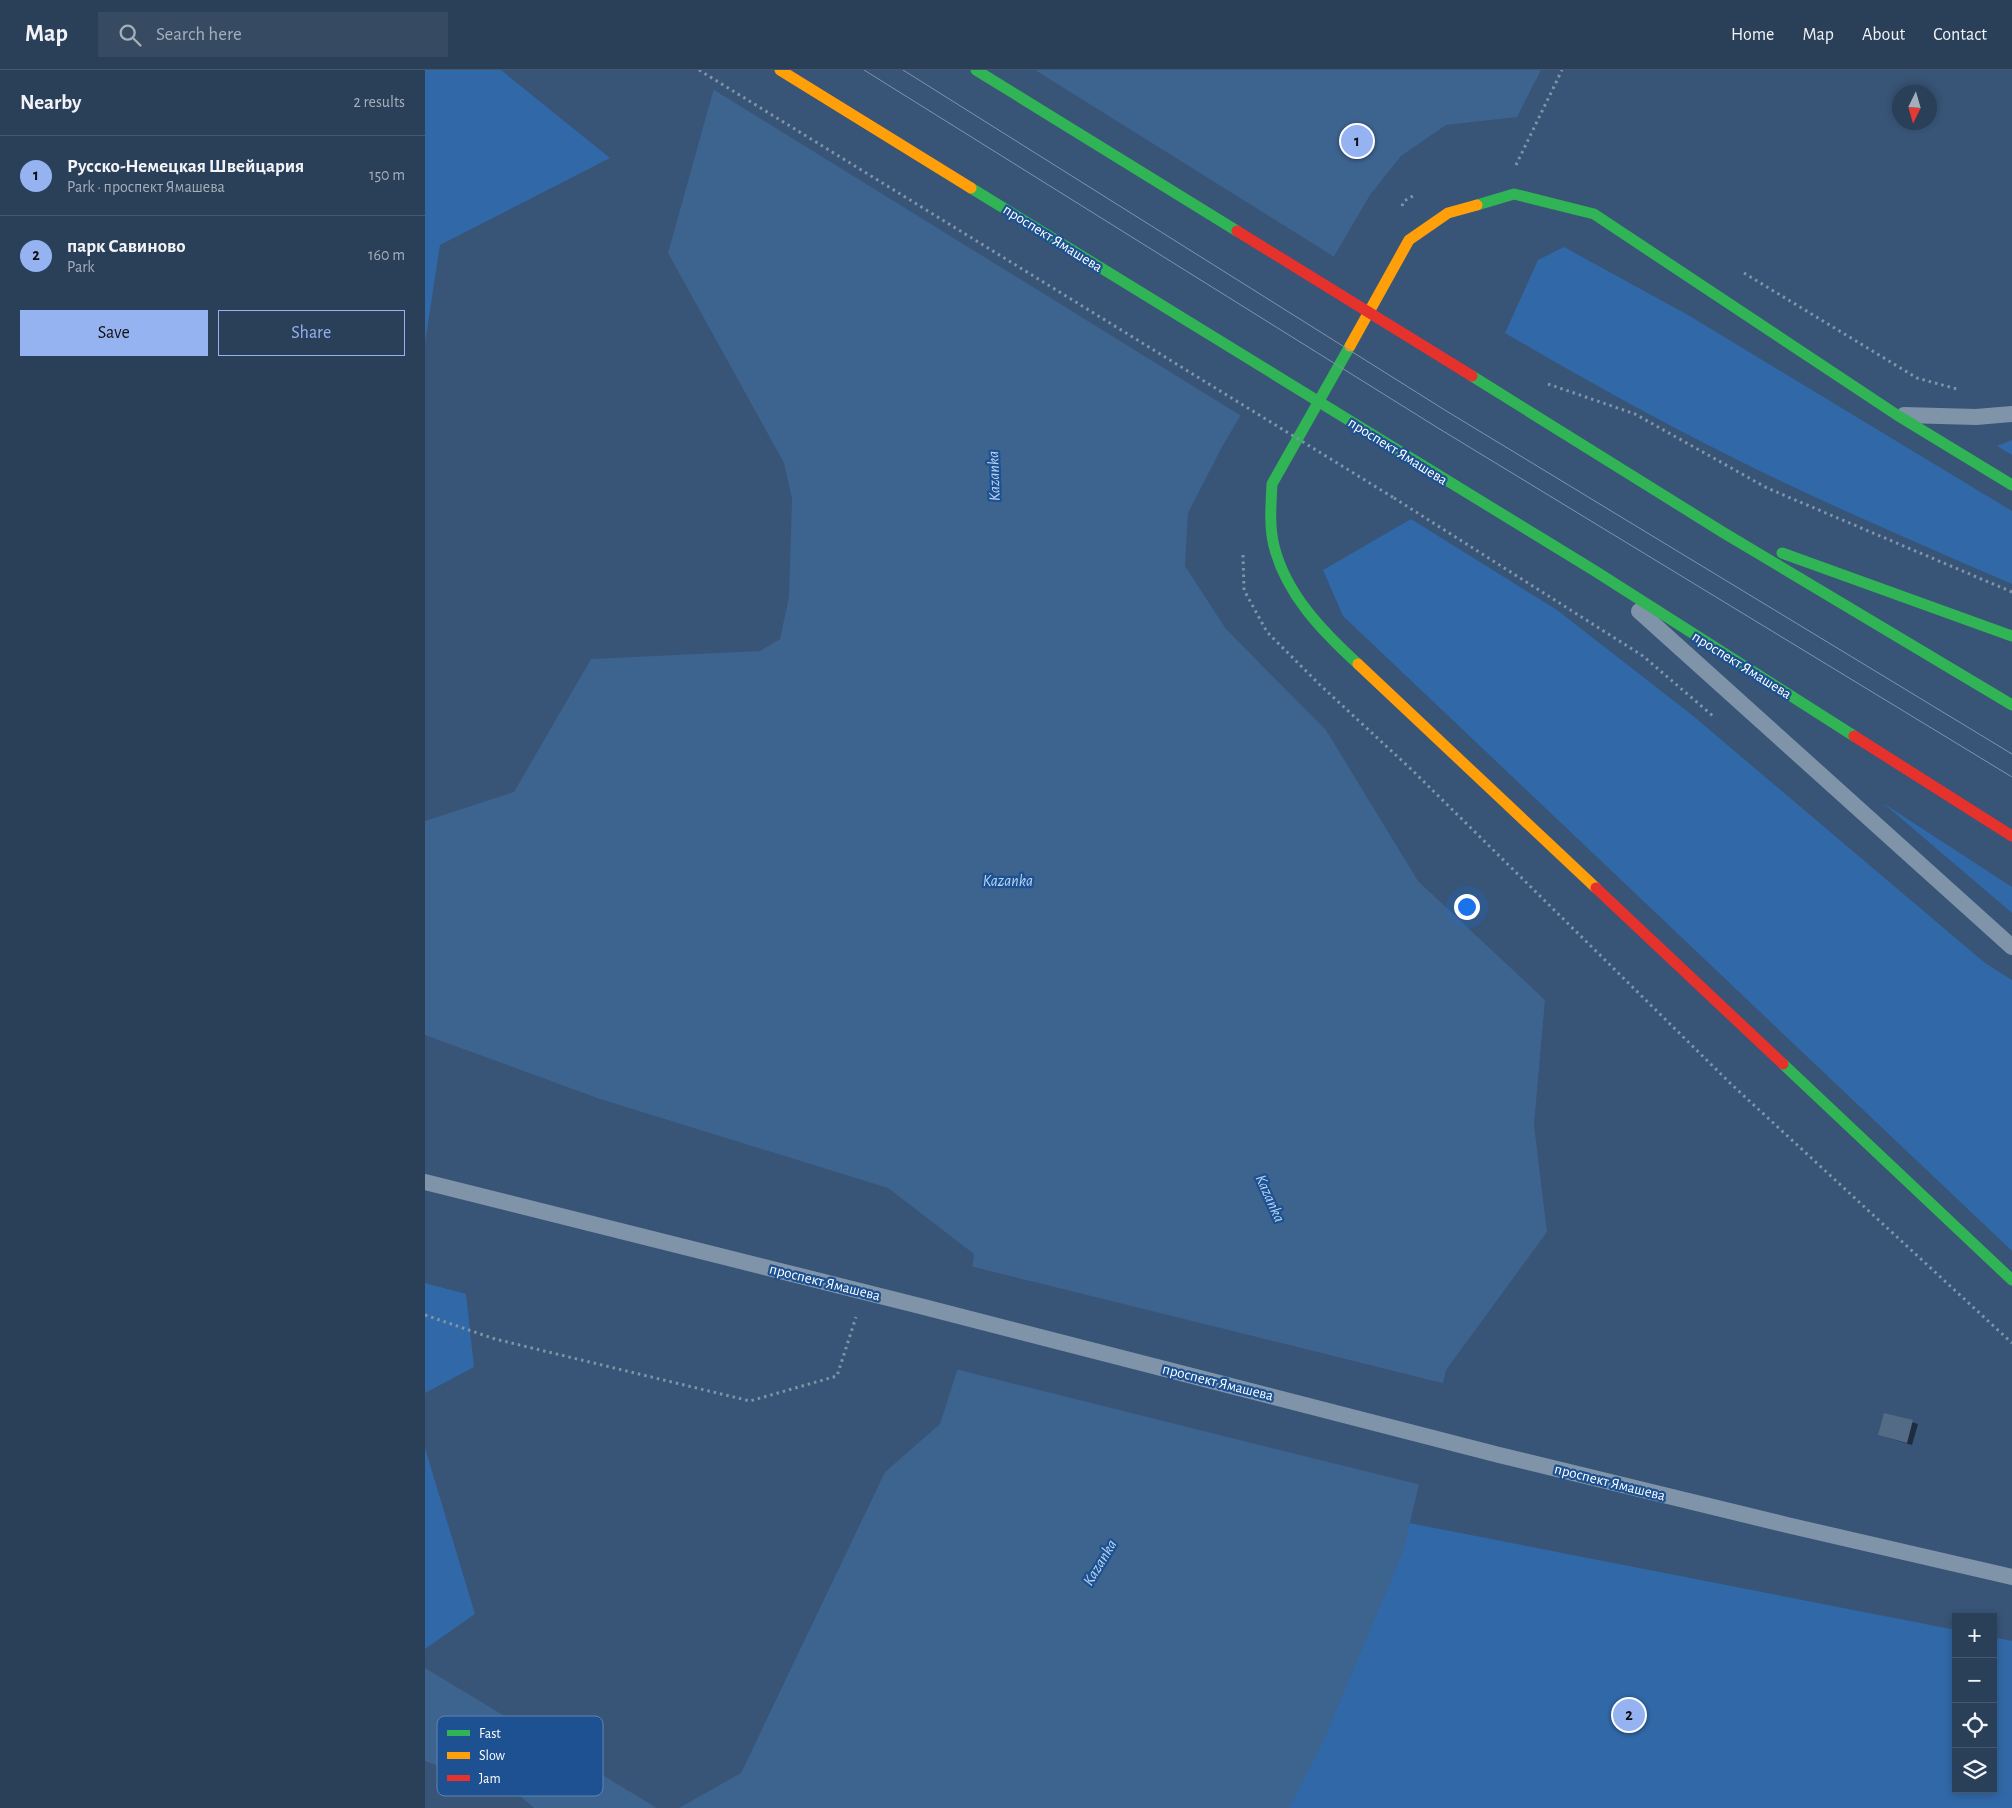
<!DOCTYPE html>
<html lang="en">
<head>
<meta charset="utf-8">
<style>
	body { margin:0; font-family:"Alegreya Sans",sans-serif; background:#364a61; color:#f1f3f6 }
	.controls { position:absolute; right:15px; bottom:15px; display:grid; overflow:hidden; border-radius:0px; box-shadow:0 2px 8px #0003 }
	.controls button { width:45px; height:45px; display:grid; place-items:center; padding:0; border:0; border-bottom:1px solid #46586e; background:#2a3f58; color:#f1f3f6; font:25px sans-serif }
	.compass { position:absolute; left:1467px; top:15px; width:45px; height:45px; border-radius:50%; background:#2a3f58; box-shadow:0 2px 8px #0003; rotate:185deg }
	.you { position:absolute; left:1041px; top:836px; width:18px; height:18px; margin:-12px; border:4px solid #fff; border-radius:50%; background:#1a73e8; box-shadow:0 0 0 8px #1a73e833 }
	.badge { display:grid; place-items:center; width:32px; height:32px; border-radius:50%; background:#95b2f1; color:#111; font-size:16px; font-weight:700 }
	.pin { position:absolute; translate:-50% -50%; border:2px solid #fff; box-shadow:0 1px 5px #0006 }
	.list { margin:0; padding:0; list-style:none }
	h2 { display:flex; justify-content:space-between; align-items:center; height:65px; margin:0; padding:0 20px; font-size:21px }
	h2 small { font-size:16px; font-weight:400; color:#a5afba }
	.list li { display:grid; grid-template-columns:32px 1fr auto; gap:15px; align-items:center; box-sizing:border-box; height:80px; padding:0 20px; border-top:1px solid #46586e }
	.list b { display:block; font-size:19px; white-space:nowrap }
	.list p { margin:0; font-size:16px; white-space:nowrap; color:#a5afba }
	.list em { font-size:16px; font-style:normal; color:#a5afba }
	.actions { display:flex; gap:10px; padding:15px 20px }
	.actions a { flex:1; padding:11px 0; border:1px solid #95b2f1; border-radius:0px; text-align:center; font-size:18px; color:#95b2f1 }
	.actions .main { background:#95b2f1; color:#111 }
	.icon { flex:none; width:28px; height:28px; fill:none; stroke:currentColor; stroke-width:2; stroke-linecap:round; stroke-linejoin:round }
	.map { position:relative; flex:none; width:1587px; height:1738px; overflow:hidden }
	header { display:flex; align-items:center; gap:30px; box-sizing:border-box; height:70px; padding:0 25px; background:#2a3f58; border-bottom:1px solid #46586e }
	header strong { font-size:24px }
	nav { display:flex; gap:28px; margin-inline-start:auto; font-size:18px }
	.search { width:350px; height:45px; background:#364a61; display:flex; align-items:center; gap:12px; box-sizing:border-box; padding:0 18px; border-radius:0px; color:#a5afba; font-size:19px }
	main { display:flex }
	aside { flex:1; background:#2a3f58 }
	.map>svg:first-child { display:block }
</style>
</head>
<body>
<header>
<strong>Map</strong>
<div class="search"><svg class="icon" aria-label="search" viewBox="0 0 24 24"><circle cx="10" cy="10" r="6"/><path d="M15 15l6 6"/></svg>Search here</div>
<nav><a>Home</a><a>Map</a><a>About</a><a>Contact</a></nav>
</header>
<main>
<aside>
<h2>Nearby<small>2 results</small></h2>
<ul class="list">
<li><span class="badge">1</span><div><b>Русско-Немецкая Швейцария</b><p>Park · проспект Ямашева</p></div><em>150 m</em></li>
<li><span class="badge">2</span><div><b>парк Савиново</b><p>Park</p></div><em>160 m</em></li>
</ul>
<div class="actions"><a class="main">Save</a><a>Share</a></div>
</aside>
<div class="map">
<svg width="1587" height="1738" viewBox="0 0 1587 1738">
	<rect width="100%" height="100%" fill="#385476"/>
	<g fill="#3168a7">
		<polygon points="0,0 76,0 185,88 15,175 0,273"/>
		<path d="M1139,177L1263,245L1587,441V514C1504,478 1422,443 1341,404C1252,361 1165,313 1080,263L1113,190Z"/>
		<polygon points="1587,370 1587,385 1572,376"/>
		<polygon points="986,449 1132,540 1267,645 1560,893 1587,910 1587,1181 918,546 898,500"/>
		<polygon points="1458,733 1587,817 1587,843"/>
		<polygon points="0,1213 41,1224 49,1297 0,1323"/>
		<polygon points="0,1378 50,1544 0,1579"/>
		<polygon points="974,1451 1531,1560 1531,1719 1568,1719 1568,1567 1587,1571 1587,1738 831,1738"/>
	</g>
	<g fill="#3d638f">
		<polygon points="294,0 1116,0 1092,47 1021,55 976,86 945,125 797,377 763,443 760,496 801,559 901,660 993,811 1120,930 1109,1055 1122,1162 1021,1300 978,1482 898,1672 864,1738 254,1738 316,1703 460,1402 515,1354 536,1288 549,1184 463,1118 175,1029 0,965 0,751 89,722 166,589 335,581 355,569 364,527 367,429 359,393 243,183"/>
		<polygon points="0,1598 232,1738 109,1738 94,1725 0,1691"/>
	</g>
	<g fill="#385476">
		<polygon points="291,0 610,0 911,188 818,347 286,18"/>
		<polygon points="545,1196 1021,1314 996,1415 530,1299 534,1287"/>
	</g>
	<polygon fill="#0007" points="1460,1344 1493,1354 1487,1375 1454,1365"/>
	<polygon fill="#546b86" points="1459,1343 1488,1350 1482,1373 1453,1365"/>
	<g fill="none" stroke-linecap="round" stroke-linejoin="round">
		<g stroke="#7f94a9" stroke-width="3" stroke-dasharray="2.5 4" stroke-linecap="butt">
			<polyline points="1091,95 1137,0"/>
			<polyline points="977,136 979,131 988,126"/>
			<polyline points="1319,203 1492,308 1532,319"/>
			<polyline points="1123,314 1210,344 1342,418 1587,522"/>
			<polyline points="969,428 1218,586 1288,646"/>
			<polyline points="818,485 819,520 842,562 894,614 987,700 1305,1013 1587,1273"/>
			<polyline points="0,1245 70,1269 325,1331 412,1306 431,1247"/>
		</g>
		<g stroke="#7f94a9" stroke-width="16">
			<polyline points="1479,345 1551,347 1587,344"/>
			<polyline points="1214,541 1587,877"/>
			<polyline points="0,1112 495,1236 1074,1385 1362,1455 1587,1507"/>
		</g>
		<g stroke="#30b455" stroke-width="11">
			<polyline points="1052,135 1089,124 1169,144 1472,345 1587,415"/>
			<path d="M925,276L847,414C846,434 844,456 849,476C861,524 897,561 933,594"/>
			<polyline points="1047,306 1299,463 1587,635"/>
			<polyline points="992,392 1170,501 1429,666"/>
			<polyline points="1357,483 1587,566"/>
			<polyline points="1358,994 1587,1210"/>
		</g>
		<g stroke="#ff9f0a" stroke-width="11">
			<polyline points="925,276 984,170 1023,143 1052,135"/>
			<polyline points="933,594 1171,818"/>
		</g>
		<g stroke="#e5322d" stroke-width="11">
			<polyline points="1429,666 1587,766"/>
			<polyline points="1171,818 1358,994"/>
		</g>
		<g stroke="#8093a9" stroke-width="1">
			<polyline points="439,0 1013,358 1587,707"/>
			<polyline points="478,0 1023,342 1587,684"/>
		</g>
		<polyline stroke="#7f94a9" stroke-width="3" stroke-dasharray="2.5 4" stroke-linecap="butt" points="274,0 969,428"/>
		<g stroke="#30b455" stroke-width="11">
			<polyline points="551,0 812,161"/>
			<polyline points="546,118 992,392"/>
		</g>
		<polyline stroke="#ff9f0a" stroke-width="11" points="355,0 546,118"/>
		<polyline stroke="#e5322d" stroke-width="11" points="812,161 1047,306"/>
	</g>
	<g text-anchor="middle" stroke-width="4.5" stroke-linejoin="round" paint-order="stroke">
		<g font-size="15" fill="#fff" stroke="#1d5191">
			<text transform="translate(628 168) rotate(32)" y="5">проспект Ямашева</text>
			<text transform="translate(973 381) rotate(32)" y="5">проспект Ямашева</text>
			<text transform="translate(1317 595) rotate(32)" y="5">проспект Ямашева</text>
			<text transform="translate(400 1212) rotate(14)" y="5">проспект Ямашева</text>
			<text transform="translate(793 1312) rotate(14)" y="5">проспект Ямашева</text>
			<text transform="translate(1185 1412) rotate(14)" y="5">проспект Ямашева</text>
		</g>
		<g font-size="16" font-style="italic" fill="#b9d5f5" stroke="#1d5191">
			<text transform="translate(568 406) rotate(-92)" y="6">Kazanka</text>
			<text x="583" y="816">Kazanka</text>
			<text transform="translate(846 1128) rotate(66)" y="6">Kazanka</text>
			<text transform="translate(674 1492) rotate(-59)" y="6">Kazanka</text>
		</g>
	</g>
	<rect x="12" y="1646" width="166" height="80" rx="8" fill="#1d5191" stroke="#6185b2" stroke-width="1"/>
	<rect x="22" y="1660" width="23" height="6" fill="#30b455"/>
	<rect x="22" y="1682" width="23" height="7" fill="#ff9f0a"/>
	<rect x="22" y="1705" width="23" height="6" fill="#e5322d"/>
	<g font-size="14" fill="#fff">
		<text x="54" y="1668">Fast</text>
		<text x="54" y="1690">Slow</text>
		<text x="54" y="1713">Jam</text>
	</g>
</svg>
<div class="controls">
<button>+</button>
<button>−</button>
<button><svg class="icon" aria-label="locate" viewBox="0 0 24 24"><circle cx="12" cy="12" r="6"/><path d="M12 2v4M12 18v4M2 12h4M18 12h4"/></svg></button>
<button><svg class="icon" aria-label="layers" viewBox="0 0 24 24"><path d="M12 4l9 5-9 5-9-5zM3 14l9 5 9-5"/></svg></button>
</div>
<svg class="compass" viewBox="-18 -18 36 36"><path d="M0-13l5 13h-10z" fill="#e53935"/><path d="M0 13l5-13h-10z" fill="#a5afba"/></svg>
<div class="you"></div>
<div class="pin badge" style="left:932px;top:71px">1</div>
<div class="pin badge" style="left:1204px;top:1645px">2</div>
</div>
</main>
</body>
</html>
